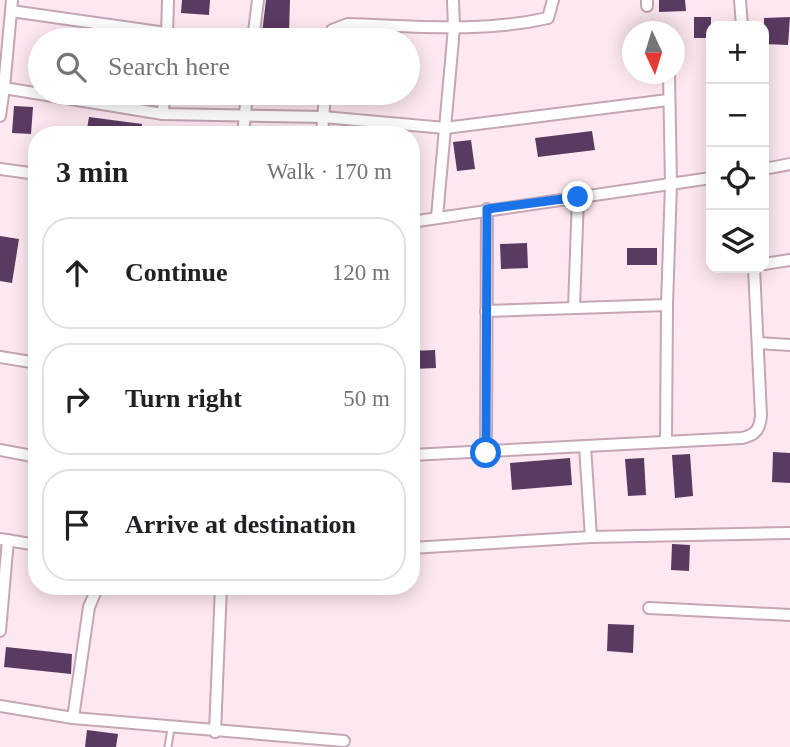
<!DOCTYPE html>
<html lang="en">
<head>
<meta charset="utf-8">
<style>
	body { margin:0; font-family:"Times New Roman",serif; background:#f2f2f2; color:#202124 }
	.controls { position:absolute; right:21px; top:21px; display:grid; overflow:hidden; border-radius:14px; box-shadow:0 4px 18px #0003 }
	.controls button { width:63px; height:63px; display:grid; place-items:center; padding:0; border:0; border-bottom:2px solid #e0e0e0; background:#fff; color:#202124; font:35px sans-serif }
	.compass { position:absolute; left:622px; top:21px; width:63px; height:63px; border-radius:50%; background:#fff; box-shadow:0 4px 18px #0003; rotate:176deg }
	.stop { position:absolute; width:21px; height:21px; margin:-16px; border:5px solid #1a73e8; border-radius:50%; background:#fff }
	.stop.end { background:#1a73e8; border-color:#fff; box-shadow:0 2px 7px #0008 }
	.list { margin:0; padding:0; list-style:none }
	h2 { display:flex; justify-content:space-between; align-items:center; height:91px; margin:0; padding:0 28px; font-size:30px }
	h2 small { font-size:23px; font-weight:400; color:#757577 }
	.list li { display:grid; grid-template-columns:46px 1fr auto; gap:21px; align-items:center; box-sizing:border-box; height:112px; margin:0 14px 14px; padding:0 14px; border:2px solid #e0e0e0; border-radius:28px }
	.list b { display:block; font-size:26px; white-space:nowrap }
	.list em { font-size:23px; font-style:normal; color:#757577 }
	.icon { flex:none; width:38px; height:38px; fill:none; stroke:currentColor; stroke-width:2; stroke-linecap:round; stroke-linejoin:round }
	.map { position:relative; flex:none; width:790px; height:747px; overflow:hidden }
	.search { position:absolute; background:#fff; box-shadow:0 4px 18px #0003; left:28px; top:28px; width:392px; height:77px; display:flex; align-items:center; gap:18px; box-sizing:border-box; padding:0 24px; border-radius:38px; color:#757577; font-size:26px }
	.panel { position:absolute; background:#fff; box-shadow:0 4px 18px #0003; left:28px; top:126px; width:392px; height:469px; border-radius:28px }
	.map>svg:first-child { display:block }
</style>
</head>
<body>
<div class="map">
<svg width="790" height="747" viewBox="0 0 790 747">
	<rect width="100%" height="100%" fill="#fde8f2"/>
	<g fill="#5a3a61">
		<polygon points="182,0 210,0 209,15 181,13"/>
		<polygon points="266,0 290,0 289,34 262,33"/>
		<polygon points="659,0 685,0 686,11 659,12"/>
		<rect x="694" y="17" width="17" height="21"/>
		<polygon points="790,17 788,45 764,44 764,18"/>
		<polygon points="256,93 284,93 283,105 255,103"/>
		<polygon points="14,106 33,107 31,134 12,133"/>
		<polygon points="89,117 142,124 141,135 86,135"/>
		<polygon points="592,131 595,150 538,157 535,138"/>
		<polygon points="471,140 475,169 457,171 453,142"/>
		<polygon points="0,236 19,239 12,283 0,281"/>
		<polygon points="527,243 528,268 501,269 500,244"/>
		<rect x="627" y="248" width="30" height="17"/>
		<polygon points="435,350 436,368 411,369 411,351"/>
		<polygon points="773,452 790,453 790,483 772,482"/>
		<polygon points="690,454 693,496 675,498 672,455"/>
		<polygon points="570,458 572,485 512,490 510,463"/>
		<polygon points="644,458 646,495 628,496 625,459"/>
		<polygon points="672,544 690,545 689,571 671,570"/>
		<polygon points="608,624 634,625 633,653 607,651"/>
		<polygon points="6,647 72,654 71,674 4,667"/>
		<polygon points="87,730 118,734 116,747 85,747"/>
	</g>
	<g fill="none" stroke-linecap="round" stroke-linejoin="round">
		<defs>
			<polyline id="service" points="168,747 171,728"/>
			<g id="minor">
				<polyline points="12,0 4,88 163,114"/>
				<polyline points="647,0 647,6"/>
				<polyline points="740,0 742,26"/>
				<polyline points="11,11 166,33"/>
				<polyline points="167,37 168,0"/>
				<polyline points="253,40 258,0"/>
				<path d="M329,40L332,30L348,24C415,26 482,33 548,18L553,0"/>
				<polyline points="164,93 163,114 323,117 445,128 668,100"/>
				<polyline points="0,116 4,88"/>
				<polyline points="243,135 247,93"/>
				<polyline points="322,135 325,93"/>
				<polyline points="0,169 37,174"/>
				<polyline points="764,169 790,164"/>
				<polyline points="437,217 454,28 453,0"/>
				<polyline points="411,222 711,178"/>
				<polyline points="764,264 790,260"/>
				<polyline points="667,305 671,184 669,74"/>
				<polyline points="574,308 578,197"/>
				<polyline points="486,311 667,305 666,441"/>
				<polyline points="759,343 790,345"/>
				<polyline points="0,357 37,363"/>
				<polyline points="585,446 591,537"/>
				<polyline points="0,450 37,457"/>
				<polyline points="486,452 487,209"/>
				<path d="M411,455L742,438C756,435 760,429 761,415L754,268"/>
				<polyline points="0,539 37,545"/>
				<polyline points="411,548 591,537 790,533"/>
				<polyline points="649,608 790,615"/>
				<polyline points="0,631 8,540"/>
				<polyline points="0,706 73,718 344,741"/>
				<polyline points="73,718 89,607 98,586"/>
				<polyline points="215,732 221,586"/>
			</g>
		</defs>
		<use href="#service" stroke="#c6a5b5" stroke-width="9"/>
		<use href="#minor" stroke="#c6a5b5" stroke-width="14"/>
		<use href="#service" stroke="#fff" stroke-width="5"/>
		<use href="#minor" stroke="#fff" stroke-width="10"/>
	</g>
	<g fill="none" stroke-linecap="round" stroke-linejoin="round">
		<polyline stroke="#1a73e8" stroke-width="9" points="486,453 487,209 578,197"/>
	</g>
</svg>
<div class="controls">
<button>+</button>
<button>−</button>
<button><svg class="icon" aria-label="locate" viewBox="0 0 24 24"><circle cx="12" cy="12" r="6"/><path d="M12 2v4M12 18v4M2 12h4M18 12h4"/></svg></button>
<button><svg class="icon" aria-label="layers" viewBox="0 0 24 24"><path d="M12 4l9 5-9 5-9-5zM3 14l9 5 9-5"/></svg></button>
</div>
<svg class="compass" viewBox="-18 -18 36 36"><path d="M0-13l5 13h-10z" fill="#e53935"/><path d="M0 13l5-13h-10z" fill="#757577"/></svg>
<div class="stop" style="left:486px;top:453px"></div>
<div class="stop end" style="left:578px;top:197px"></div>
<div class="search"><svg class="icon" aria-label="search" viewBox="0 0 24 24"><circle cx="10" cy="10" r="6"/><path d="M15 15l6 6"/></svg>Search here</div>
<section class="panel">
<h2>3 min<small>Walk · 170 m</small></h2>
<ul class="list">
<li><svg class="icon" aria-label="ahead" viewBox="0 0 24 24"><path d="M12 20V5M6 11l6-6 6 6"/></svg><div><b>Continue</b></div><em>120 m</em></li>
<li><svg class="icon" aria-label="right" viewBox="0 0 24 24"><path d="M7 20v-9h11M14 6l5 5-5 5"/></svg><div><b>Turn right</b></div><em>50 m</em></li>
<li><svg class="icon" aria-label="arrive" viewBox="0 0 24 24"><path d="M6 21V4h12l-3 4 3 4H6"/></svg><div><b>Arrive at destination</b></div></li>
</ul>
</section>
</div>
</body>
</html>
